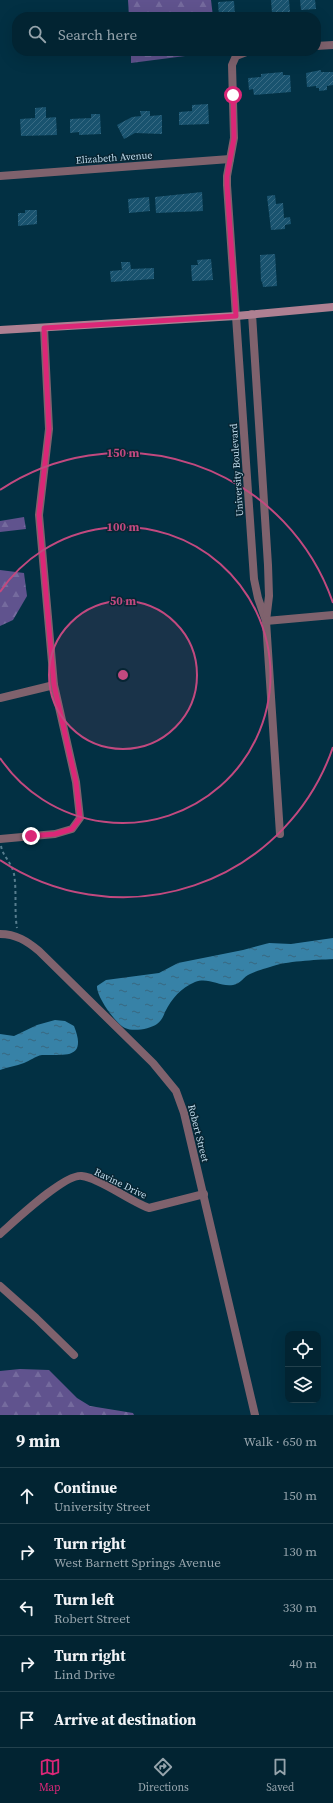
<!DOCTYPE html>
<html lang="en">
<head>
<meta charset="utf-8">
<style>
	body { margin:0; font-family:"Source Serif 4",serif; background:#0c2c3a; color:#f1f3f6 }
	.controls { position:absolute; right:12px; bottom:12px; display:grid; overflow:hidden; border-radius:8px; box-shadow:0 4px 16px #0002 }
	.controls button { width:36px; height:36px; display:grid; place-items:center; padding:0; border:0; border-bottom:1px solid #23414d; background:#022432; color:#f1f3f6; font:20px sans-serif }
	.stop { position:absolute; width:12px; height:12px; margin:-9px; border:3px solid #db2777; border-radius:50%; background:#fff }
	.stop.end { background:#db2777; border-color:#fff; box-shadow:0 1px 4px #0008 }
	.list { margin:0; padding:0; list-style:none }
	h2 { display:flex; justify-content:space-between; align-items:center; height:52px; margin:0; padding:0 16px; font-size:17px }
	h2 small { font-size:13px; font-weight:400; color:#96a4ac }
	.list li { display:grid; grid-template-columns:26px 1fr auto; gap:12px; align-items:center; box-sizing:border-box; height:56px; padding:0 16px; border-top:1px solid #23414d }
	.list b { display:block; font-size:15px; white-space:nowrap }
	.list p { margin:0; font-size:13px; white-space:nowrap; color:#96a4ac }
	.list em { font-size:13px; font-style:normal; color:#96a4ac }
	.icon { flex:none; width:22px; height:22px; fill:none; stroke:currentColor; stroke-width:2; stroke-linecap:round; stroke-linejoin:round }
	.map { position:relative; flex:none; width:333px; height:1415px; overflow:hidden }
	.search { position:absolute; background:#022432; box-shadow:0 4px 16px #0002; left:12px; right:12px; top:12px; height:44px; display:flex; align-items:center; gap:10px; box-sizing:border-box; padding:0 14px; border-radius:16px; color:#96a4ac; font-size:15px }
	.sheet { height:332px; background:#022432 }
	nav { display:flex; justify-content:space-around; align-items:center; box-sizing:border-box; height:56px; border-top:1px solid #23414d; background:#022432; font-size:11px; color:#96a4ac }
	nav a { display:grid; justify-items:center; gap:2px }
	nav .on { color:#db2777 }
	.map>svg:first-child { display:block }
</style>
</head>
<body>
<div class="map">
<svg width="333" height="1415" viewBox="0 0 333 1415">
	<defs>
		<pattern id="forest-firs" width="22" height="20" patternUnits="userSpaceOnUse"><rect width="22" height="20" fill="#60538e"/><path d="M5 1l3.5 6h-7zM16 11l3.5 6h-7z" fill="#756b9e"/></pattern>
		<pattern id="water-ripples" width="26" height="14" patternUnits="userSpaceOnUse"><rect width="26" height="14" fill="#3782a7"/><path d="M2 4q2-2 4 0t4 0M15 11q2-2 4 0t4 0" fill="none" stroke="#386881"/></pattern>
		<pattern id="building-hatch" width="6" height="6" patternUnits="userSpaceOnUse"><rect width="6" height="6" fill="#19536f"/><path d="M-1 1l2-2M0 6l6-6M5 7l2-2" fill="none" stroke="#396b84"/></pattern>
	</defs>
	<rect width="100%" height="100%" fill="#023043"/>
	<g fill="url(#forest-firs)">
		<polygon points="128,0 211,0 213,17 129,17"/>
		<polygon points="131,51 216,51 216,52 131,63"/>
		<polygon points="24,517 26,529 0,532 0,521"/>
		<polygon points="0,570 24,573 27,596 13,620 0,626"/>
		<polygon points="20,1369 49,1370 77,1398 90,1406 133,1413 134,1415 0,1415 0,1371"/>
	</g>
	<g fill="url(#water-ripples)">
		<path d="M333,938V959C315,960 286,961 270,967C263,969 256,971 250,974C243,977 241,984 233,985C219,987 209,977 195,982C181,988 172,998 165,1012C163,1017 162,1020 157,1024C150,1029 133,1032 125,1028C115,1023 96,996 97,986L106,980L159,973L178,963L243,950L269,943L291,944Z"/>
		<path d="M55,1020L65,1021L74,1026C88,1061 63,1054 42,1055C35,1056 30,1061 24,1063C16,1066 8,1067 0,1070V1034L14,1036L37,1025Z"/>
	</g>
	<g fill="url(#building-hatch)">
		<polygon points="271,0 289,0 290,12 272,13"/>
		<polygon points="300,0 315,0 316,9 301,10"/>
		<polygon points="234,1 235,17 219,17 218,2"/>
		<polygon points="321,70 321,72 333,72 333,85 327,86 327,90 319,91 319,88 316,88 316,86 307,87 306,73"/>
		<polygon points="283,72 283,75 290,75 291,92 254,95 253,89 249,90 248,78 261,77 261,74"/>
		<polygon points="208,104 209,124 179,125 179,112 192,111 192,105"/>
		<polygon points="46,107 46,118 56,117 57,135 21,136 20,119 35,118 35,108"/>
		<polygon points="140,111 150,111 150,116 162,115 162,134 135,133 124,139 117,125 132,117 141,116"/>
		<polygon points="91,114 100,114 101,134 79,135 79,132 70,133 70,119 91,118"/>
		<polygon points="202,192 203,211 156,213 155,197"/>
		<polygon points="275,195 276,204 283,203 284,218 290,217 291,224 285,225 285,229 271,230 267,196"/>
		<polygon points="149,197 150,211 129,213 128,199"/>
		<polygon points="25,210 37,210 37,224 18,226 18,213 25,213"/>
		<polygon points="275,254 277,286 263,287 262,281 261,282 260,255"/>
		<polygon points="211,259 213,280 192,281 191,265 198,265 197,260"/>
		<polygon points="121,262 130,262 131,269 154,268 154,279 111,282 110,271 122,270"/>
	</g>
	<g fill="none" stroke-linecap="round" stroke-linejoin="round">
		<path stroke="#577d8e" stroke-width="2" stroke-dasharray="3 3" stroke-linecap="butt" d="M1,846C3,857 11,861 14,874C17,892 14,910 17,928"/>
		<g stroke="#7f626d" stroke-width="8">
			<polyline points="316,46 333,45"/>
			<polyline points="249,51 236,56 232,65 234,138 227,176 227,185 254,579 258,598 266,621"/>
			<polyline points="0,176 230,159"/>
			<polyline points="252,314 268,565 269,596 266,621 280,834"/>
			<polyline points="266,621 333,615"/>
			<polyline points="0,698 54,685"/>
			<polyline points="0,839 55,834 72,829 80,818 76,782 54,685 39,515 49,429 44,328"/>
			<path d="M0,934C16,934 27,941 39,951L153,1063L176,1091L184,1113L255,1415"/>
			<path d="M0,1234C15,1221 65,1173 82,1176C100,1178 129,1201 149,1208L204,1194"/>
			<polyline points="0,1286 36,1318 74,1355"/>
		</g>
		<polyline stroke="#ae8092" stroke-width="8" points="0,330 236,316 333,307"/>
	</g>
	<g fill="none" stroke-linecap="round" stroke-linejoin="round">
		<polyline stroke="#db2777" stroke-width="5" points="31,836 55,834 72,829 80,818 76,782 54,685 39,515 49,429 44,328 236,316 227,185 227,176 234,138 233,95"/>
	</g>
	<circle cx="123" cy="675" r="74" fill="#c2497f" fill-opacity=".12"/>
	<g fill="none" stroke="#c2497f" stroke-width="2">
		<circle cx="123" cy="675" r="74"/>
		<path d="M0 592A148 148 0 1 1 0 758"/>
		<path d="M333 747A222 222 0 0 1 0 860M0 490A222 222 0 0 1 333 603"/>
	</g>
	<g text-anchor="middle" stroke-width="3" stroke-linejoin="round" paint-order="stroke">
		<g font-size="10" fill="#c1dcec" stroke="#072533">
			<text transform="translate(114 157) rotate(-4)" y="4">Elizabeth Avenue</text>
			<text transform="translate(236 470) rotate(-94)" y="4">University Boulevard</text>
			<text transform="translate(199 1133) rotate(76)" y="4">Robert Street</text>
			<text transform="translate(121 1183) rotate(26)" y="4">Ravine Drive</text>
		</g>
	</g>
	<circle cx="123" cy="675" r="6" fill="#c2497f" stroke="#072533" stroke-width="2"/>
	<g font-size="12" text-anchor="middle" font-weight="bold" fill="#c2497f" stroke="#072533" stroke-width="3" stroke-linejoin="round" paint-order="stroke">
		<text x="123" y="457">150 m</text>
		<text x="123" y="531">100 m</text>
		<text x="123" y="605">50 m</text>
	</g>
</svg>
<div class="controls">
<button><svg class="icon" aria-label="locate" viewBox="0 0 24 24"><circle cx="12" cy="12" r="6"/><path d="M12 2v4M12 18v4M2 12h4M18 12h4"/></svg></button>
<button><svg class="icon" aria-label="layers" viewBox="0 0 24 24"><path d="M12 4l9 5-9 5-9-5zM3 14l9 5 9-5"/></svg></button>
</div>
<div class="stop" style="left:233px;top:95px"></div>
<div class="stop end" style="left:31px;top:836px"></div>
<div class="search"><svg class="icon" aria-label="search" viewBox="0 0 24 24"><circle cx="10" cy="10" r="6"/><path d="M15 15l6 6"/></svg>Search here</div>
</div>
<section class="sheet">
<h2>9 min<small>Walk · 650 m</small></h2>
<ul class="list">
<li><svg class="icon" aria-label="ahead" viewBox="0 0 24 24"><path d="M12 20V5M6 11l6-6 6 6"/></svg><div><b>Continue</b><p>University Street</p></div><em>150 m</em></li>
<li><svg class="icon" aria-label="right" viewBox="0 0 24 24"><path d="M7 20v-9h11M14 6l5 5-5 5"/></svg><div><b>Turn right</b><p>West Barnett Springs Avenue</p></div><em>130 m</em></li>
<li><svg class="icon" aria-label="left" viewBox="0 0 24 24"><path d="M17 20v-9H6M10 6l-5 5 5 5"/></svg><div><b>Turn left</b><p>Robert Street</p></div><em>330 m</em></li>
<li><svg class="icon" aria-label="right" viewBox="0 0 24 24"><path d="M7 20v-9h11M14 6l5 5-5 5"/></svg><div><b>Turn right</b><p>Lind Drive</p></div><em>40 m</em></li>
<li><svg class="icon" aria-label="arrive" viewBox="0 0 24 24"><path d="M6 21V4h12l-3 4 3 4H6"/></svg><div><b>Arrive at destination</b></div></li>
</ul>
</section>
<nav>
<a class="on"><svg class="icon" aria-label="map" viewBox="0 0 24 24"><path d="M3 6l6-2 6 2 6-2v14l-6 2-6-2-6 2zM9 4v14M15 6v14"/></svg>Map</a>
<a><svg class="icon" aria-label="directions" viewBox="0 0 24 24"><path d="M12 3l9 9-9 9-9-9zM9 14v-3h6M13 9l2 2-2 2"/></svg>Directions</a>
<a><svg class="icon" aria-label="saved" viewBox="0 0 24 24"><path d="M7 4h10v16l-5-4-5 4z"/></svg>Saved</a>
</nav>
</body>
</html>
